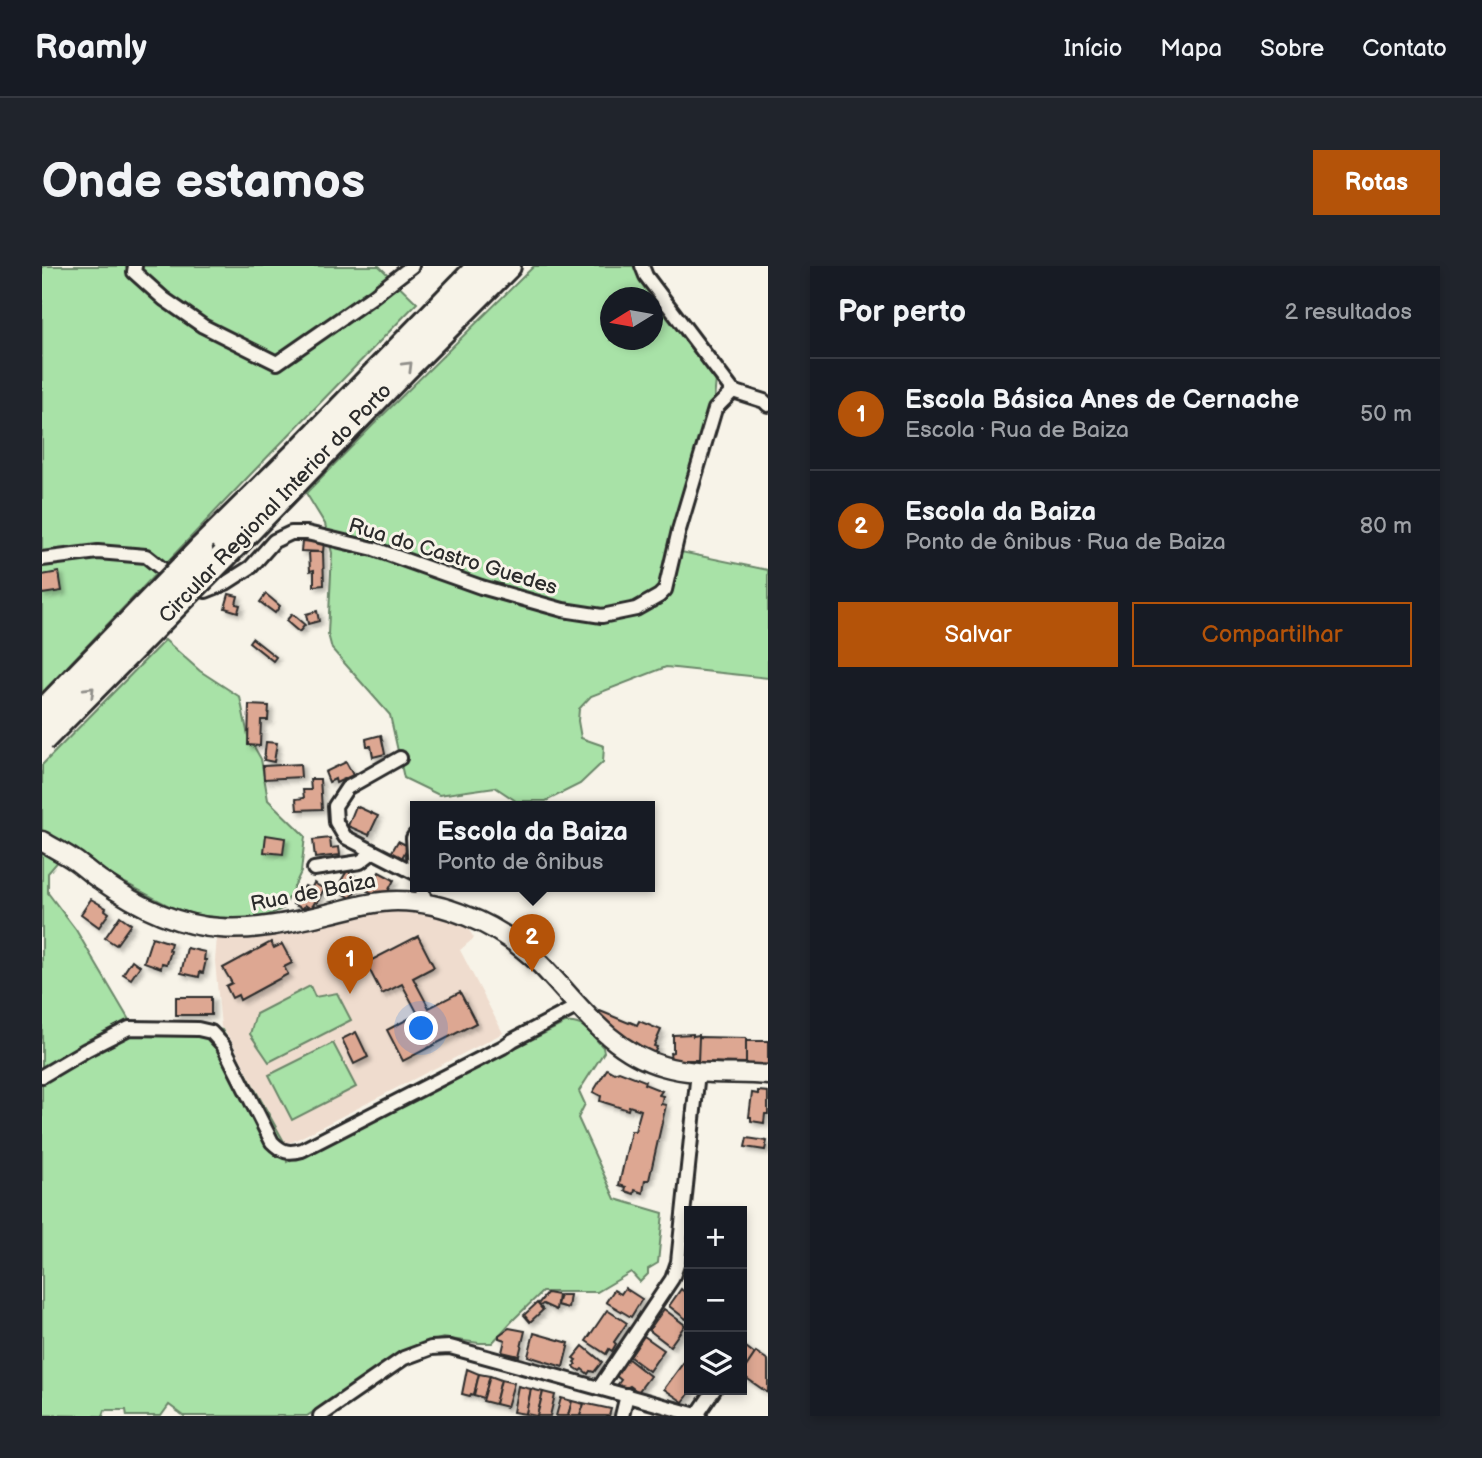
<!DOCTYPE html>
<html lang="pt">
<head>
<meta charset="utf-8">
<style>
	body { margin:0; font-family:"Balsamiq Sans",sans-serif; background:#20242c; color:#f1f3f6 }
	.controls { position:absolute; right:21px; bottom:21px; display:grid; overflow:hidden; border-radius:0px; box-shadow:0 4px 10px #0003 }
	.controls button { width:63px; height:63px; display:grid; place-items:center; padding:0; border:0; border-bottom:2px solid #363941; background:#171b24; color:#f1f3f6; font:35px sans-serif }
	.compass { position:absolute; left:558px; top:21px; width:63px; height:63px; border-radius:50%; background:#171b24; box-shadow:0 4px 10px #0003; rotate:259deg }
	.you { position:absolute; left:380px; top:763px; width:24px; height:24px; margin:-18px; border:5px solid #fff; border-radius:50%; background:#1a73e8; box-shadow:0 0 0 10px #1a73e833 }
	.badge { display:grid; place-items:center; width:46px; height:46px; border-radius:50%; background:#b45309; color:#fff; font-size:23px; font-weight:700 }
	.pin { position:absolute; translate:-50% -58px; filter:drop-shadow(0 2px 4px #0008) }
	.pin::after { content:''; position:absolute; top:37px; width:24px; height:21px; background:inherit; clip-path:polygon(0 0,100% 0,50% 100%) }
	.popup { position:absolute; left:368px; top:535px; width:245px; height:91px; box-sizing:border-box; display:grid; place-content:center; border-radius:0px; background:#171b24; filter:drop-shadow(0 2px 5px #0005); font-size:23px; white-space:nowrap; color:#9ea1a6 }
	.popup b { font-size:26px; color:#f1f3f6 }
	.popup::after { content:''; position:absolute; left:50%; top:100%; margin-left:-14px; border:14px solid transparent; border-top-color:#171b24 }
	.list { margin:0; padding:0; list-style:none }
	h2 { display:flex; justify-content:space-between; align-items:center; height:91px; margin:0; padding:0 28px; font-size:30px }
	h2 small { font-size:23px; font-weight:400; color:#9ea1a6 }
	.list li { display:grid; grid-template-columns:46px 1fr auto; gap:21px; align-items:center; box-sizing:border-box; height:112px; padding:0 28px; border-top:2px solid #363941 }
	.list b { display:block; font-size:26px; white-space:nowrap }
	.list p { margin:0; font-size:23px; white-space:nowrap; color:#9ea1a6 }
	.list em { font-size:23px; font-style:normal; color:#9ea1a6 }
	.actions { display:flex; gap:14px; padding:21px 28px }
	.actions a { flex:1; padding:16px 0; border:2px solid #b45309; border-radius:0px; text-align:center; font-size:24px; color:#b45309 }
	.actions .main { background:#b45309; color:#fff }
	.icon { flex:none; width:38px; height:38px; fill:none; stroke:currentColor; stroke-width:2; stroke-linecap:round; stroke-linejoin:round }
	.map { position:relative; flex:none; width:726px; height:1150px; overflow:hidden; border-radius:0px }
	header { display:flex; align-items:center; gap:42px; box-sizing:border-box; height:98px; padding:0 35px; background:#171b24; border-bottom:2px solid #363941 }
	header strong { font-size:33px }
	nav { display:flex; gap:38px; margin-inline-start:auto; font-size:24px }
	.intro { display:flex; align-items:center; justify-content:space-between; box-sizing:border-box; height:168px; padding:0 42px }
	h1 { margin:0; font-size:49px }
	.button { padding:18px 32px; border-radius:0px; background:#b45309; color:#fff; font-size:24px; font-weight:700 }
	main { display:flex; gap:42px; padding:0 42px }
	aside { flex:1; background:#171b24; border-radius:0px; box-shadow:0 4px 10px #0003 }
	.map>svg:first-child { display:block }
</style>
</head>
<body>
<header>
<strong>Roamly</strong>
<nav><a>Início</a><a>Mapa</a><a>Sobre</a><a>Contato</a></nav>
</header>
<div class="intro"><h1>Onde estamos</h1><a class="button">Rotas</a></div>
<main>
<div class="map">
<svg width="726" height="1150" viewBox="0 0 726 1150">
	<defs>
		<filter id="shadow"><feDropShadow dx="3.5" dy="3.5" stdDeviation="2" flood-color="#0004"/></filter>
	</defs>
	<rect width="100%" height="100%" fill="#f7f3e8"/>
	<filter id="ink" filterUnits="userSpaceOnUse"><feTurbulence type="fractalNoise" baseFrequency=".0143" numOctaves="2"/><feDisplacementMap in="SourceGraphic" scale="14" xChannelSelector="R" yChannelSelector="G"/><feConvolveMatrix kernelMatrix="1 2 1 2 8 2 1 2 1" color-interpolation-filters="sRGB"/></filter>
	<g filter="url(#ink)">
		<polygon fill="#efdcce" points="358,645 391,649 423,658 432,672 418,684 461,767 250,876 243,876 238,871 189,774 179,761 173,695 175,671 217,671 235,668 323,648"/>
		<g fill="#a8e2a7" stroke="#6a8669" stroke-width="2" fill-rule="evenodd">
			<polygon points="0,0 337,0 375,37 207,210 0,427"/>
			<path d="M492,0H593L603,20L674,113L672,135L631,271L634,285L726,304V412L624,401L549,430L537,443L536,455L539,472L562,480L561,496L538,518L504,535H474L453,521L397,529L362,512L348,449L290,383L286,368L290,287L283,258L264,227L341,149ZM568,32H610V74H568Z"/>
			<path d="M123,374L158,405L198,431L206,470L219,493L226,534L263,570L259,606L242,642L218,653L172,655L129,641L24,586L6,607V627L34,664L90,759L169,762L180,764L245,881V896L523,757C542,754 549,769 561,781L562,786L537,825L543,838L536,852L573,933L621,947L616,997L606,1003V1008L598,1016L589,1006L555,1026H500L472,1053L450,1077H437L401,1072L374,1080L358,1088L265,1150H142L127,1139L119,1150H85L84,1144H63L61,1150L0,1149V499Z"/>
			<polygon points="268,720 273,731 295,727 309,754 227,796 208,768 214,748"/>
			<polygon points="291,777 314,821 250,854 227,809"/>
		</g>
		<g fill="#dda792" stroke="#2b2b2b" stroke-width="2" filter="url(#shadow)">
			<polygon points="260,275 282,276 281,286 259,285"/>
			<polygon points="267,286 281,286 282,319 272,320 272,304 268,305"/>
			<polygon points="17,306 20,325 0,328 0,309"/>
			<polygon points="187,328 196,330 194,338 198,339 196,346 183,342"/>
			<polygon points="224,328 238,340 233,347 218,336"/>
			<polygon points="275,345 277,355 266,358 264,348"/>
			<polygon points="250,348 263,359 257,366 244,355"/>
			<polygon points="210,372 234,391 231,395 207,376"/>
			<polygon points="207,439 227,440 226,454 219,454 218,480 206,479"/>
			<polygon points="339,469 343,488 331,491 329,480 325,480 324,473"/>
			<polygon points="224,476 235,477 232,496 222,494"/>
			<polygon points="304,496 311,509 294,517 293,513 287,516 283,506"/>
			<polygon points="258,498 259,511 222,513 221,500"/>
			<polygon points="268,513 278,513 280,543 255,544 254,533 262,532 261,524 269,524"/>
			<polygon points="314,540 336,550 327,569 306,560"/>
			<polygon points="224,569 243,572 241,588 222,586"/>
			<polygon points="288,572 289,582 297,581 298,589 273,592 271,574"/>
			<polygon points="356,575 366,580 359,594 348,589"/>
			<polygon points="305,605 320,615 309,632 294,623"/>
			<polygon points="337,606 352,614 344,629 337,626 335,629 324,624 329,615 330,616 331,613 333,614"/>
			<polygon points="272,617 282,623 275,637 273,636 269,643 263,639 261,643 251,638 263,620 269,623"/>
			<polygon points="49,633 64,642 63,644 67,647 57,661 39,648"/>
			<polygon points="78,650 89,658 74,679 63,672"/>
			<polygon points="376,670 392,701 371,712 387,742 418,726 434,757 361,795 345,764 376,748 360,718 340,728 324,697"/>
			<polygon points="110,671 129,677 127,684 129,685 125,698 120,697 119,702 102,696"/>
			<polygon points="229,676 232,682 240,678 250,697 242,701 246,708 198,734 196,729 190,732 184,720 190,717 181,702"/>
			<polygon points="145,682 163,686 162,694 164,694 161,707 158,706 157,711 139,707"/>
			<polygon points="90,694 98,700 89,713 81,708"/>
			<rect x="134" y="731" width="35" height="18"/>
			<polygon points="558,745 587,757 588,756 595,759 597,755 619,764 612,780 615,781 611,790 564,761 560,755 561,752 556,750"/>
			<polygon points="314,766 326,791 312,798 300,773"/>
			<polygon points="651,768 651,770 657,769 657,794 629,794 628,787 631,786 631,769"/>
			<polygon points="657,771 704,772 704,797 656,796"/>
			<polygon points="704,775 726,775 726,800 704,799"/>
			<polygon points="565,803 572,807 577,805 603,815 602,818 620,825 617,829 621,830 619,838 624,839 607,914 603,914 601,927 593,924 592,928 583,925 584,921 577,919 589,865 593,865 599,844 587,840 586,844 558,835 559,830 551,826"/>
			<polygon points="716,825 726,826 726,848 723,848 722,857 709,855 709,851 707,851 710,827 716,828"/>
			<polygon points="705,872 725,875 723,884 703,881"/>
			<polygon points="583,1022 600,1033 589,1051 564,1036 572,1024 579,1028"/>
			<polygon points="639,1023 647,1030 647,1049 644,1053 627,1040"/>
			<polygon points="505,1027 516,1029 514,1044 501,1038 498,1040 496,1038"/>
			<polygon points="518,1029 528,1029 526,1042 515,1039"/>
			<polygon points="495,1037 501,1044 488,1056 482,1049"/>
			<polygon points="622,1043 643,1059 628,1080 607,1064"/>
			<polygon points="565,1044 585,1057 572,1076 574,1078 570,1085 567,1083 564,1088 544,1075"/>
			<polygon points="467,1062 483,1065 477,1090 460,1086 463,1074 457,1072 457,1069"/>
			<polygon points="492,1067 527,1077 521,1101 486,1090"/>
			<polygon points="602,1070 622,1084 607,1105 588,1091"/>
			<polygon points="700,1078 713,1088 700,1107"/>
			<polygon points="541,1080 560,1096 552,1106 548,1105 546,1108 540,1103 538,1105 532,1101 534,1098 532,1096 534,1094 531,1092"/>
			<polygon points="714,1086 726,1094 726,1127 700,1109 700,1107"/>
			<polygon points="647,1089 647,1124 650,1124 641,1136 622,1123"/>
			<polygon points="585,1092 608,1110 596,1126 588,1120 582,1123 576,1118 579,1114 573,1109"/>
			<polygon points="425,1103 437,1108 432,1129 429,1128 428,1130 420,1128"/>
			<polygon points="437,1108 448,1110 442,1132 432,1129"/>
			<polygon points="448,1110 459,1114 453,1138 441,1135"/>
			<polygon points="459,1114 472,1117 465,1141 453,1138"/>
			<polygon points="476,1120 489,1123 484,1148 471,1146"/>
			<polygon points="489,1123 501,1126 495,1150 484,1148"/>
			<polygon points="501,1126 513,1129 508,1150 495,1150"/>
			<polygon points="519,1132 530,1135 526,1150 514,1150"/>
			<polygon points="530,1135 542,1138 538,1150 526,1150"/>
			<polygon points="541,1137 569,1143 567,1150 538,1150 542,1138"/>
		</g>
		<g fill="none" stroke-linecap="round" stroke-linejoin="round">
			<defs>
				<g id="street">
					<polyline points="93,0 92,6 122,33 161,60 235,97 330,31 370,0"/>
					<polyline points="600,0 604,10 691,125 722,135 726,139"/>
					<polyline points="0,293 56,286 104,290 133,313"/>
					<polyline points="149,321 164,325 184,317 209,301 232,275 249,267 265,267 332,283 439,321 521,344 560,350 594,343 617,330 623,324 637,264 673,143 691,125"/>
					<polyline points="358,492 305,522 293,540 294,556 303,571 373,607"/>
					<polyline points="373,569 371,572 373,605"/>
					<polyline points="272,603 318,596 331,586"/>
					<polyline points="379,620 384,637"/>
					<path d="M0,810L44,784L87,762L156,763L169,766L181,779L230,876C240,886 246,888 260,884L461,781L471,774L536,740"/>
					<polyline points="557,1122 630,1013 636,996 656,806"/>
					<polyline points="655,1149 672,1124"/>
					<polyline points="278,1150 362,1092 389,1082 408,1081 658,1150"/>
					<polyline points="580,1150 585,1129"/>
				</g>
				<path id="secondary" d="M0,575C11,582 22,587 32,594C41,600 48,607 57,613C92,638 135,660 178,662C217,665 255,655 293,646C313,641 334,635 355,635C380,635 404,641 427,651C453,661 477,678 497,697C535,735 566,785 621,800C655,810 691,806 726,809"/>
				<g id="highway">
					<polyline points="158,284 262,181 438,0"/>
					<polyline points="182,290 362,104 466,0"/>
				</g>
			</defs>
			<use href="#street" stroke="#2b2b2b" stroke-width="18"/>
			<use href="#secondary" stroke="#2b2b2b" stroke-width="23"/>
			<use href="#highway" stroke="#2b2b2b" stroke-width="30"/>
			<use href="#street" stroke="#f7f3e8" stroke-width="12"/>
			<use href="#secondary" stroke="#f7f3e8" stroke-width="18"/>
			<use href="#highway" stroke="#f7f3e8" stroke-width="24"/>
			<defs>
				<g id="highway-bridge">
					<polyline points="0,447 158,284"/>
					<polyline points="0,474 182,290"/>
				</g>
			</defs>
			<use href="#highway-bridge" stroke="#2b2b2b" stroke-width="30" stroke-linecap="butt"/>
			<use href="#highway-bridge" stroke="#f7f3e8" stroke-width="24"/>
		</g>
		<defs><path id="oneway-chevron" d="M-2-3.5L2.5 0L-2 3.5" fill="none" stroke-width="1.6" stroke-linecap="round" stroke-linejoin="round" transform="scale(1.75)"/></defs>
		<g stroke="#918f8a">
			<use href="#oneway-chevron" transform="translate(366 100) rotate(-45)"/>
			<use href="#oneway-chevron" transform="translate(48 425) rotate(-45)"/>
		</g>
	</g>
	<g text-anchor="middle" stroke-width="6" stroke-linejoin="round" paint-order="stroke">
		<g font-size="21" fill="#2b2b2b" stroke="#f7f3e8">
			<text transform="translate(233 237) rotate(-46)" y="7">Circular Regional Interior do Porto</text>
			<text transform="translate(411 290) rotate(17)" y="7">Rua do Castro Guedes</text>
			<text transform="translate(271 626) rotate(-11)" y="7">Rua de Baiza</text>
		</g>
	</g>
</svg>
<div class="controls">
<button>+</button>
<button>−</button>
<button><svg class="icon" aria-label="layers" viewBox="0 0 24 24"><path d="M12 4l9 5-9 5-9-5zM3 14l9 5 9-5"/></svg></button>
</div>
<svg class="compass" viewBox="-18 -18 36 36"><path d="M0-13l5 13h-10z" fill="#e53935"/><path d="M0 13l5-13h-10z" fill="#9ea1a6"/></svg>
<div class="you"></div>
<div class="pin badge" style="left:308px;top:728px">1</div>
<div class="pin badge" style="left:490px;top:706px">2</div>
<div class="popup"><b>Escola da Baiza</b>Ponto de ônibus</div>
</div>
<aside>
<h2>Por perto<small>2 resultados</small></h2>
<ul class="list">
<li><span class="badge">1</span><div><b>Escola Básica Anes de Cernache</b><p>Escola · Rua de Baiza</p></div><em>50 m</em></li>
<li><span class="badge">2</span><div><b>Escola da Baiza</b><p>Ponto de ônibus · Rua de Baiza</p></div><em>80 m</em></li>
</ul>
<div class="actions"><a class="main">Salvar</a><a>Compartilhar</a></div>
</aside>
</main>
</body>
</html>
